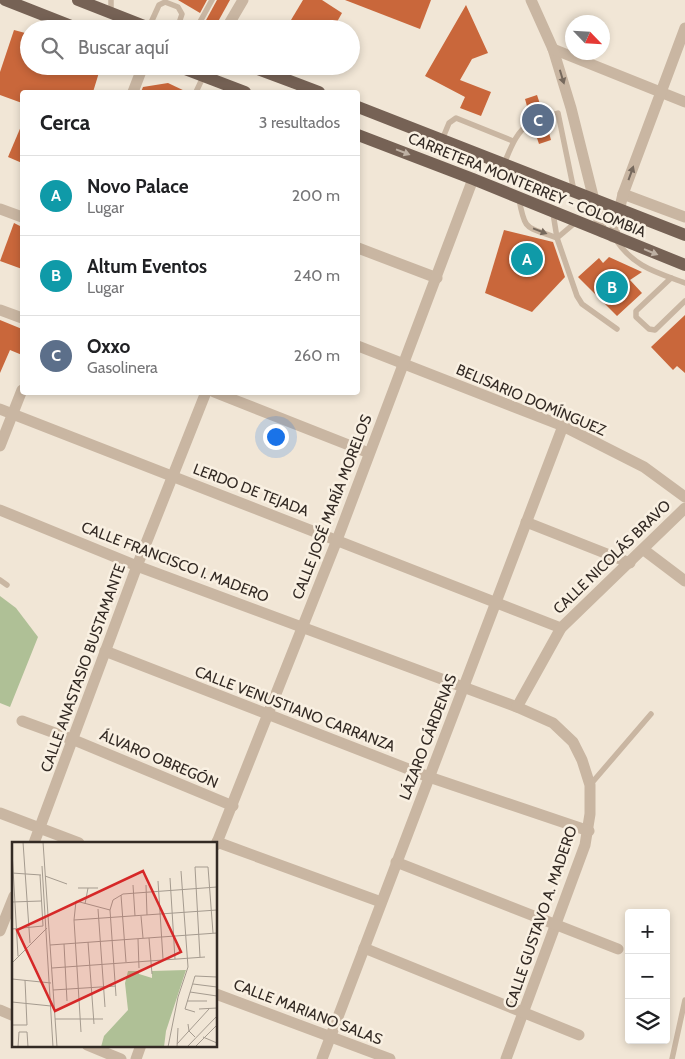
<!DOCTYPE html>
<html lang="es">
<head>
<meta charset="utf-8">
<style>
	body { margin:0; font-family:Cabin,sans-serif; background:#f2f2f2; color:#202124 }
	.controls { position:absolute; right:15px; bottom:15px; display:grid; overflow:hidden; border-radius:5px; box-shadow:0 2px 8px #0003 }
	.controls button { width:45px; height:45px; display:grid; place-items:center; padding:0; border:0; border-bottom:1px solid #e0e0e0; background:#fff; color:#202124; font:25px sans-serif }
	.compass { position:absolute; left:565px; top:15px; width:45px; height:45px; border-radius:50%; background:#fff; box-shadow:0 2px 8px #0003; rotate:115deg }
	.you { position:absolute; left:275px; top:436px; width:18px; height:18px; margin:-12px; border:4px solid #fff; border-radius:50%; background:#1a73e8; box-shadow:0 0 0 8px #1a73e833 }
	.badge { display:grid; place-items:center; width:32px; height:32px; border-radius:50%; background:#194d55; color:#fff; font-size:16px; font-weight:700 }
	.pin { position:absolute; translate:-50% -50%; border:2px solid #fff; box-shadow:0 1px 5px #0006 }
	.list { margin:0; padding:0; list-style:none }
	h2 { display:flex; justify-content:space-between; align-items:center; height:65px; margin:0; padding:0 20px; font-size:21px }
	h2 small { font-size:16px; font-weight:400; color:#757577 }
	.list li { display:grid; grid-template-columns:32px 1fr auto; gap:15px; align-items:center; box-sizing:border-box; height:80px; padding:0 20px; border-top:1px solid #e0e0e0 }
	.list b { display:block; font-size:19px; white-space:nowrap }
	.list p { margin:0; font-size:16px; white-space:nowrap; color:#757577 }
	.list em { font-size:16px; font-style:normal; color:#757577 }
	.icon { flex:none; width:28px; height:28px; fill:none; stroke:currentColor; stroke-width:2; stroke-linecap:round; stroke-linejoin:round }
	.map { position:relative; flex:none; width:685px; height:1059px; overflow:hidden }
	.search { position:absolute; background:#fff; box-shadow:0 2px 8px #0003; left:20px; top:20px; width:340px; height:55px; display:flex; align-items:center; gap:12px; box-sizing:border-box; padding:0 18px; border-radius:28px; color:#757577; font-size:19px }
	.panel { position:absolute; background:#fff; box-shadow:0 2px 8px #0003; left:20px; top:90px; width:340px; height:305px; border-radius:5px }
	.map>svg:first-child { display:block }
</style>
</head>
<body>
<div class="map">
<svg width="685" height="1059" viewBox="0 0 685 1059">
	<rect width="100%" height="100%" fill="#f1e6d6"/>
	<polygon fill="#afc096" points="0,596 16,608 38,637 10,707 0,703"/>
	<g fill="#c9673b">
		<polygon points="178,0 207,0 200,13"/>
		<polygon points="217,0 230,0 215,27 205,22"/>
		<polygon points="303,0 322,0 342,13 333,29 305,29 291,20"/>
		<polygon points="345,0 431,0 420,29"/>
		<polygon points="466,5 488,53 472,59 460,80 491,92 481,116 460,108 465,97 425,76"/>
		<polygon points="14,30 29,34 29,66 101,66 93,92 22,92 22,103 0,95 0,72"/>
		<polygon points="168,83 187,92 141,92 143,87"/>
		<polygon points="537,95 543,113 539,119 546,122 551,140 539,144 533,126 537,120 530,117 525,99"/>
		<polygon points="22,124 22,163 8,157"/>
		<polygon points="14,223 22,227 22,269 0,261"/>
		<polygon points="504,230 553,242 565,277 532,312 485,293"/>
		<polygon points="609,257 642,272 630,280 642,293 617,316 578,277 599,258 603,263"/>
		<polygon points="685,315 685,373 677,366 673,370 651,347"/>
		<polygon points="0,320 22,329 22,355 10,350 0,373"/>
	</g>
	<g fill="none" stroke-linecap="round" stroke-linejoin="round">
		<g stroke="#c9b6a2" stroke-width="5.5">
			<polyline points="111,0 111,13"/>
			<polyline points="149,27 159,5 165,2 178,7 182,14 177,29"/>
			<polyline points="196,29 212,0"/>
			<polyline points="196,92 203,77"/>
			<polyline points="544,118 558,113 574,191"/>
			<polyline points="442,140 449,123 456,118 513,141"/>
			<path d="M504,164C511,147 516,132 532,121"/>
			<path d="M519,199C525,232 526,226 557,238L576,222"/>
			<polyline points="553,213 557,238 577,296 582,304 617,329"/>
			<path d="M616,240C634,267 656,272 685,283"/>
			<polyline points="671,278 636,311 636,317 649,329 655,330 685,301"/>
			<polyline points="0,580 7,585"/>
			<polyline points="590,785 651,714"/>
			<polyline points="672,1059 685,1000"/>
		</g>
		<g stroke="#c9b6a2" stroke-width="11">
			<polyline points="531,0 553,49 571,108 602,232"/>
			<polyline points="226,29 243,0"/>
			<polyline points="553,49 685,102"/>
			<polyline points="133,92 143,66"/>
			<polyline points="623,194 685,217"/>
			<polyline points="0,209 22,217"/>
			<polyline points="613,237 623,194 685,28"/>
			<polyline points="358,248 437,278"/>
			<polyline points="0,310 22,318"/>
			<polyline points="358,346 563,426 644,467 685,497"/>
			<polyline points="214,392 369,453"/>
			<polyline points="0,409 561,628"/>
			<polyline points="0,446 22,390"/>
			<polyline points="0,510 137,566 517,707 553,723 573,742 582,760 590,785 590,814 585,845 506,1059"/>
			<polyline points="526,522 630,563"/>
			<polyline points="644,550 685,581"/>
			<polyline points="105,651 429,777 589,831"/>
			<polyline points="517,707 561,628 685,508"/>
			<polyline points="22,721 74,740 233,806"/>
			<polyline points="0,813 79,843"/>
			<polyline points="217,842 381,902"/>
			<polyline points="34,843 137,566 206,392"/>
			<polyline points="216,845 337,540 473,179"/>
			<polyline points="396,862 618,949"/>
			<polyline points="0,931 14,896"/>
			<polyline points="364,948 579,1035"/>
			<polyline points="216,994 390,1059"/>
			<polyline points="0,1010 14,1016"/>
			<polyline points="87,1045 121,1059"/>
			<polyline points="136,1059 141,1045"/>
			<polyline points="322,1059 563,426"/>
		</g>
		<g stroke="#766255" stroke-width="12">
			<polyline points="5,0 79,29"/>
			<polyline points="78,0 152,29"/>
			<polyline points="177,66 245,92"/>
			<polyline points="250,66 319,92"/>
			<polyline points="358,107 685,235"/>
			<polyline points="358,135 473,179 685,265"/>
		</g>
	</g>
	<defs><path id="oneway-solid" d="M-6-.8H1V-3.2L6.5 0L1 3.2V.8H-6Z" transform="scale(1.25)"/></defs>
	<g fill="#76695d">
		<use href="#oneway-solid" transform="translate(562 77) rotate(73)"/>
		<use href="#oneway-solid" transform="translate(631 173) rotate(-70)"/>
		<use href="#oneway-solid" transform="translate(540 231) rotate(21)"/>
	</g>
	<g fill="#beb0a3">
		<use href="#oneway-solid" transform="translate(403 152) rotate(21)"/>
		<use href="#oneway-solid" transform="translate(651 252) rotate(22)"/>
	</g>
	<g text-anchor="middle" stroke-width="5" stroke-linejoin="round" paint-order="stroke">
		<g font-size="15" fill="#332a24" stroke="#f9f0e2">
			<text transform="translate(527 185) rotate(22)" y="5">CARRETERA MONTERREY - COLOMBIA</text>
			<text transform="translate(531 400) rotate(23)" y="5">BELISARIO DOMÍNGUEZ</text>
			<text transform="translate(251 490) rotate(21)" y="5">LERDO DE TEJADA</text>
			<text transform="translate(332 507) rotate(-69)" y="5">CALLE JOSÉ MARÍA MORELOS</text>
			<text transform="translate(612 557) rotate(-44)" y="5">CALLE NICOLÁS BRAVO</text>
			<text transform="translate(175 562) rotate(21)" y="5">CALLE FRANCISCO I. MADERO</text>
			<text transform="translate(83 668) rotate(-70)" y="5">CALLE ANASTASIO BUSTAMANTE</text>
			<text transform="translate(295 709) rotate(21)" y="5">CALLE VENUSTIANO CARRANZA</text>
			<text transform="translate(428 737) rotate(-69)" y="5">LÁZARO CÁRDENAS</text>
			<text transform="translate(159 759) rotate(23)" y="5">ÁLVARO OBREGÓN</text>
			<text transform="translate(541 917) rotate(-71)" y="5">CALLE GUSTAVO A. MADERO</text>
			<text transform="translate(308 1012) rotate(21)" y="5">CALLE MARIANO SALAS</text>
		</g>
	</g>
	<g transform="translate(12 842)">
		<rect width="205" height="205" fill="#f1e6d6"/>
		<path d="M174,128L154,189L152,205H89L92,194L116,168L113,141L116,129H126L127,132L140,136V129Z" fill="#afc096"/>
		<path fill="none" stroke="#a59b8f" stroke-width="1" d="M11,0L18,101M31,0L45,205M0,9L6,114M30,24L41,205M0,31L29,33M28,33L31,84M33,34L55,42M158,36L163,117M146,39L151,117M121,43L123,74M134,43L135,73M66,46H86M109,53L114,120M0,60L29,59M73,62L76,46M86,67L93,165M129,74L131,96M62,78L205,68M0,87L31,84M137,96L140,132M126,97L127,126M76,100L82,182M52,102L55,159M38,103L205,91M188,115L183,25H196L201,91M0,121L35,86M40,126L193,115M0,137L39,141M181,142L205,145M41,148L104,144M178,150L205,154M104,154L98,68L101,58L111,52L205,45M175,159H195M0,160L39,164M187,167L205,166M183,170L173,167L183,134L205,135M43,177H91M176,182L177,189L183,195M0,183H15L13,138M69,190L62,78L64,59L98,68M191,195L205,201M165,202L197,167M6,205L7,190H15L16,205M156,205L166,155L176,125L169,29M165,205L166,186M175,205L205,174M183,205L205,183"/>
		<path fill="#d62828" fill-opacity="0.15" stroke="#d62828" stroke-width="2.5" d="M131,29L169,110L43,169L5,88Z"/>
		<rect width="205" height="205" fill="none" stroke="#332a24" stroke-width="2.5"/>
	</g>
</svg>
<div class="controls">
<button>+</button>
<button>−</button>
<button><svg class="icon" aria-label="layers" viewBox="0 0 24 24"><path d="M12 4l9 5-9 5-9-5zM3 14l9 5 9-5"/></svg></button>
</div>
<svg class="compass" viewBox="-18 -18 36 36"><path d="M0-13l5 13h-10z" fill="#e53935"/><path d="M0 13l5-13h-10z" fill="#757577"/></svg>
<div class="you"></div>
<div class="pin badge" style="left:527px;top:259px;background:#0f9aa8">A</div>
<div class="pin badge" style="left:612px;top:287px;background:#0f9aa8">B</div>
<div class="pin badge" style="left:538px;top:120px;background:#5c6f8a">C</div>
<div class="search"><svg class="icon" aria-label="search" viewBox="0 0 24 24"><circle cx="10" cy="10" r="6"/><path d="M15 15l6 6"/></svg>Buscar aquí</div>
<section class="panel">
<h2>Cerca<small>3 resultados</small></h2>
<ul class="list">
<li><span class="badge" style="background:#0f9aa8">A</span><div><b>Novo Palace</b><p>Lugar</p></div><em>200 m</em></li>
<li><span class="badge" style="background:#0f9aa8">B</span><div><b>Altum Eventos</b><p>Lugar</p></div><em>240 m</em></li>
<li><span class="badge" style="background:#5c6f8a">C</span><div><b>Oxxo</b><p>Gasolinera</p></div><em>260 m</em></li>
</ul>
</section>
</div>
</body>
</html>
